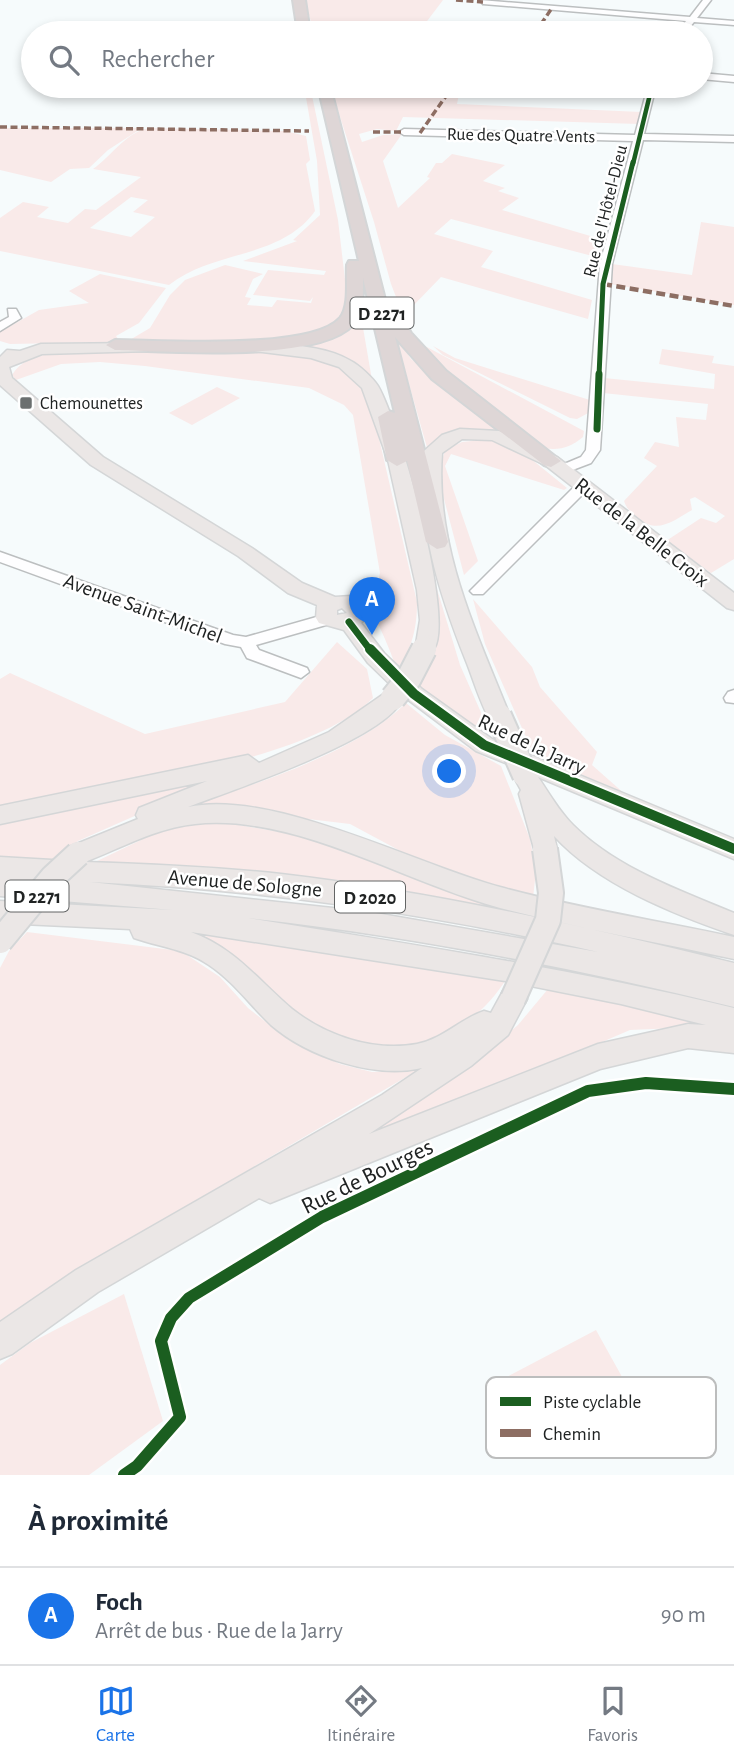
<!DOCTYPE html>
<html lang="fr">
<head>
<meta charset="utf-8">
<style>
	body { margin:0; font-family:"Alegreya Sans",sans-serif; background:#f2f2f3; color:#1f2937 }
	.you { position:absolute; left:450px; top:772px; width:24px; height:24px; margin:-18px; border:5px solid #fff; border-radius:50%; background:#1a73e8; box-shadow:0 0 0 10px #1a73e833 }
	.badge { display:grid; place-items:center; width:46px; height:46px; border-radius:50%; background:#1a73e8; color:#fff; font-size:23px; font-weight:700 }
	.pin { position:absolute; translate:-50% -58px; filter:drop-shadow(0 2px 4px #0008) }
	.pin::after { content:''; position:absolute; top:37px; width:24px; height:21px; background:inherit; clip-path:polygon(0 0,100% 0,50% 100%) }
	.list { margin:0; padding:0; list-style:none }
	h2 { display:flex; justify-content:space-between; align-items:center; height:91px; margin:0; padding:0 28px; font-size:30px }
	h2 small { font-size:23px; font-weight:400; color:#747a83 }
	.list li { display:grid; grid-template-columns:46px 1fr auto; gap:21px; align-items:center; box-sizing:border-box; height:98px; padding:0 28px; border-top:2px solid #e0e1e3 }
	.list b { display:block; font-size:26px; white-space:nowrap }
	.list p { margin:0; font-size:23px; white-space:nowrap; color:#747a83 }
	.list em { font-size:23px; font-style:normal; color:#747a83 }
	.icon { flex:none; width:38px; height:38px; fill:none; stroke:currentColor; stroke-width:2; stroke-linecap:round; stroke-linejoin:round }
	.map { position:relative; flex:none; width:734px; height:1475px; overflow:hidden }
	.search { position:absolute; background:#fff; box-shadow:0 4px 10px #0003; left:21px; right:21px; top:21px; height:77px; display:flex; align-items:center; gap:18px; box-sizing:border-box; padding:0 24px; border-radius:38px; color:#747a83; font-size:26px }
	.sheet { height:189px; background:#fff }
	nav { display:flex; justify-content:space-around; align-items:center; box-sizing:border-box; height:98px; border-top:2px solid #e0e1e3; background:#fff; font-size:19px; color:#747a83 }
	nav a { display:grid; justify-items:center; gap:4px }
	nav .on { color:#1a73e8 }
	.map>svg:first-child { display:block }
</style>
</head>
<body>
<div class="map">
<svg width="734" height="1475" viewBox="0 0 734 1475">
	<rect width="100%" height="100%" fill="#f6fbfc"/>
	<g fill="#f9eae9" fill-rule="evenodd">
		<polygon points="305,0 443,0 418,33 314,33"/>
		<path d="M304,86H310L338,220L348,305C344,315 334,328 323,332C287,348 180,342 136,343L128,341L150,328L170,295L185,280L225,265L263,274L253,279L245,297L251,298L247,305L272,307L277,300L311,303L313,297L310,301L253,295L268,270L324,275L326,271L243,261L297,241L293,240L320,215L317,161Z"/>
		<polygon points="330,86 453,86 448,93 459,94 457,104 642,112 639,124 403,117 396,131 377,129 359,134 362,142 383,135 402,134 383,161 398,208 430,178 427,177 436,163 442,163 452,154 505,165 483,181 505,188 498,191 519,198 502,210 604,240 600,258 451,219 434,234 493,251 481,267 592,300 588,319 441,277 411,308 410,333 391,284 374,222"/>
		<polygon points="0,128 142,128 108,150 89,168 70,169 51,182 0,170"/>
		<path d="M152,128L285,131L306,136L310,160L306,164L315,211C281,259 213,250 169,285L0,251V218L23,202L49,207L37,217L68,223L85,209L96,210L141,177L93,169C112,156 128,129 152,128ZM131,197L148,200L133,212L155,217L131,237L90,228Z"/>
		<polygon points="701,222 734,227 734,305 610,284 612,264 692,275"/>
		<polygon points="100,274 166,288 139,323 116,336 118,339 114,342 10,344 0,341 0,332 39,310 89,303 69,291"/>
		<polygon points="356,316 361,316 372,380 313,350 310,343"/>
		<polygon points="395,335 411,359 517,440 484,431 428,451"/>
		<path d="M425,346L584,431L583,437C571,447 559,451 544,448L429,360L422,350Z"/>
		<polygon points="433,346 455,358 593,401 592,411 577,419 570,418 443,355"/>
		<path d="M662,349L714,356L712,363L734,366V559L711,573L666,541L701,518L716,523L725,516L695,497L690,499L692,510C673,521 658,534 639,519C632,513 627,510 624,501L657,466L644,458L655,442L679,447L676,417L706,420L708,404L603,393L604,378L714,389L715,374L659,364Z"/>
		<path d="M96,351H281L312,356L338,365L368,391L417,602C417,629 412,648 397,670C391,652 374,610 362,597L378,583L380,573L353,415L344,405L309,388L145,366L100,362L61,364L16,380L12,375C27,349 71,352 96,351Z"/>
		<polygon points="217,387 240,398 192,425 169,413"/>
		<polygon points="491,439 520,450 567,488 564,490 451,454 445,466 478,561 464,575 438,476 445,450 462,442"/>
		<path d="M437,589L460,665L483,717L474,728L418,685C437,645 439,632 437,589Z"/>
		<polygon points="473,599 532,667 540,687 597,752 592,765 626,795 536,760 485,644"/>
		<path d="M337,642L367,669L373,698C306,765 96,789 0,808V679L10,673L145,734L285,702Z"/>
		<path d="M406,703L445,735L501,766L530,839L536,871L533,898L447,876L350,824L233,810L168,813C242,788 351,757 406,703Z"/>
		<polygon points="259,767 164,803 78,841 53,860 0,858 0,820"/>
		<polygon points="216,821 303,836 523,909 523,915 347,883 255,872 95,862 166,828"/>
		<polygon points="27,932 181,951 220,977 248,1008 285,1037 340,1064 372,1072 418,1070 58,1282 0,1324 0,968 9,951"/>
		<path d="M202,934L301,944L507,978C489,1006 471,1022 441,1036C343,1083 273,985 202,934Z"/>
		<path d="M548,989C605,1002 664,1010 721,1026L630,1030L309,1168L478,1058L518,1025Z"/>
		<polygon points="124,1294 163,1421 89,1475 0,1475 0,1365 30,1343"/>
		<polygon points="596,1330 631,1393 571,1425 563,1453 491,1422 503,1379"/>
	</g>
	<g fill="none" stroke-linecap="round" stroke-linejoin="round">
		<defs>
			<g id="minor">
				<polygon points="480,0 690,17 703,0 711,0 697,18 734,21 734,25 694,22 685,33 677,33 686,21 483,4"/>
				<polygon points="701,73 734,76 734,82 701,79"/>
				<polygon points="648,86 656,86 644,134 734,136 734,142 643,140 612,264 600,450 591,463 562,474 555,470 557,467 581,457 586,450 600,264 633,141 404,135 399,132 404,129 635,135"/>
				<polygon points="8,309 16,309 21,318 0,331 0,322 9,317"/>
				<polygon points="583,482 588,483 588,489 483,594 473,594 470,591 578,483"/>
				<polygon points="0,552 233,635 246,637 327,614 335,619 333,623 256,645 259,650 307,668 309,672 301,678 247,658 241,647 225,644 0,562"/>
				<polygon points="734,690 734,703 726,702 724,698 728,692"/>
			</g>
			<g id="major">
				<path d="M251,342C283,345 322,344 351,361C359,365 373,378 378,386C399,422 455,617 434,649L427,651L416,644L420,620L417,590L388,460L362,388L339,367L311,358L245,350V344Z"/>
				<path d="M143,343L149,345V351L42,354L9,367L12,378L103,457L252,548L302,583L335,597L352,596L365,604L367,617L361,623L384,653L422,689L492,739L734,839V859L538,777C549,793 559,811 573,825C616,868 679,890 734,913V935C673,914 598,884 554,836L557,849L554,856L545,859L536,856L519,794L521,790L516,781L520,775L527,772L476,751L403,696C396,736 227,792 188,807C273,789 415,864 500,887C576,908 656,920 734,937V959C656,942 577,928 500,908C406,883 294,813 195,824C156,828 121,848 85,862C150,864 216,867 281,874C434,892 584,926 734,963V1007C574,968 412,936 248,918C411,944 573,969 734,1008V1053L688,1048L600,1069L270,1203L259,1198L98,1292L12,1354L0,1359V1322L76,1270L382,1095L422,1068C374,1079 308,1057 271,1025C250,1005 233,981 209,965C186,949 160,947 134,938L130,929L0,923V901L173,910L0,896V857L69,861L66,854L69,847L138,819L136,815L139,808L207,781L0,824V806L248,755L259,763L329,732L385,693L398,692L368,663L344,630L319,623L316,618L317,605L288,593L238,556L91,465L0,385V357L7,350L20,351L41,344ZM342,608L347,613L337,615V610ZM90,882C265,890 427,913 598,952L370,912ZM191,932L505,981L621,1004L706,1025L688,1024L598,1044L369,1134L471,1066L508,1035L527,999L523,991L513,987L503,991L491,1013L484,1011C460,1019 443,1039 417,1044C374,1052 326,1036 292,1009C258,980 235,948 191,932Z"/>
				<path d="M460,429L499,431L557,457L734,593V610L727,608L545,465L492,440L462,439L442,453C435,547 476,631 510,716L507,722H491C480,703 474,681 466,661C439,593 417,526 424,451L442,435Z"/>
			</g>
			<g id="highway">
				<polygon points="293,0 305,0 310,33 298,33"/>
				<path d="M318,86H330L388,311H398L411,333L446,371L561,461L551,467L544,465L432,379L395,337L448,542L445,547L437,549L426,542L407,461L397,466L387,460L378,417L388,411L395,413L363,278C363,294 364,312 353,325C318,363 166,351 115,350L106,345L115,340C160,340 311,351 340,318C350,306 346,280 347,265L349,261H359Z"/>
			</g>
		</defs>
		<use href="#minor" stroke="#bcbfc0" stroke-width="3"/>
		<use href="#major" stroke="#d4d6d7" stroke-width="3"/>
		<use href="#highway" stroke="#d4d6d7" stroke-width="4"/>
		<use href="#minor" fill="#fefeff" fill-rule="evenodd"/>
		<use href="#major" fill="#ebe7e6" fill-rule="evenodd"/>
		<use href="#highway" fill="#ded6d6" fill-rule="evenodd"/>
		<defs>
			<polyline id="major-bridge-far1" points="423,651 427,644"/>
			<g id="major-bridge">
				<polyline points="393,698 409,678 424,649"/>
				<polyline points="499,716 525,775"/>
				<polyline points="0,941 53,877 78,854"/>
				<polyline points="513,999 548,920 551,893 545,849"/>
			</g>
		</defs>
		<use href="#major-bridge-far1" stroke="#d4d6d7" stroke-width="21" stroke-linecap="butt"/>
		<use href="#major-bridge" stroke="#d4d6d7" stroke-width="28" stroke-linecap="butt"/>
		<use href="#major-bridge-far1" stroke="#ebe7e6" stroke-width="18"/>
		<use href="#major-bridge" stroke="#ebe7e6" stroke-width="24"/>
		<g stroke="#8d6e63" stroke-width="3.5" stroke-dasharray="7 3.5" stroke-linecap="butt">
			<polyline points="456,0 483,2"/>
			<polyline points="469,30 509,33"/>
			<polyline points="535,33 552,8"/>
			<polyline points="0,127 309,131"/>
			<polyline points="373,132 404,132"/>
			<polyline points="420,133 453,86"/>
		</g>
		<polyline stroke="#8d6e63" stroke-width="4.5" stroke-dasharray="9 4.5" stroke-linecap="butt" points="603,284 734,306"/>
		<defs>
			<polyline id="cycleway-far4" points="633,164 652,86"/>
			<polyline id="cycleway-far3" points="599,376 603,284 633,162"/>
			<g id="cycleway-far2">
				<polyline points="597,429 599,374"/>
				<polyline points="349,622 371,651"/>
			</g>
			<polyline id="cycleway-far1" points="370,649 414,694 484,745 734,849"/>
			<polyline id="cycleway" points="124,1475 137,1466 180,1417 161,1341 171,1318 189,1298 322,1217 588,1091 646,1083 734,1089"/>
		</defs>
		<use href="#cycleway-far4" stroke="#fff" stroke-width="6"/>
		<use href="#cycleway-far3" stroke="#fff" stroke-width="8"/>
		<use href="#cycleway-far2" stroke="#fff" stroke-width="10"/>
		<use href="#cycleway-far1" stroke="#fff" stroke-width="14"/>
		<use href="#cycleway" stroke="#fff" stroke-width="17"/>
		<use href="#cycleway-far4" stroke="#1b5e20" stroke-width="4.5"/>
		<use href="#cycleway-far3" stroke="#1b5e20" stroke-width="5"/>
		<use href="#cycleway-far2" stroke="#1b5e20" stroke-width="7"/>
		<use href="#cycleway-far1" stroke="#1b5e20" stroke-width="10"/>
		<use href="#cycleway" stroke="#1b5e20" stroke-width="12"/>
	</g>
	<rect fill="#6b6f6f" stroke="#fff" stroke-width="2.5" x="19" y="396" width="14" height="14" rx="3.5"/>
	<g text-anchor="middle" stroke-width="5" stroke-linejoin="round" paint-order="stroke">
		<g font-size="18" fill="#202323" stroke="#fff">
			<text transform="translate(521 135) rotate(1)" y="6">Rue des Quatre Vents</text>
			<text transform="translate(605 211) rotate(-76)" y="6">Rue de l'Hôtel-Dieu</text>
		</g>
		<g font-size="18" fill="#202323" stroke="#fff" text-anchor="start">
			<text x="40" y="409">Chemounettes</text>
		</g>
		<g fill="#fff" stroke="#636565" stroke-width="2">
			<rect x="350.5" y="297.5" width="63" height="31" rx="5"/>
			<rect x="5.5" y="880.5" width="63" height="31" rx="5"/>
			<rect x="335" y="881.5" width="70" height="31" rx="5"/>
		</g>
		<g font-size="19" font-weight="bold" fill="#202323">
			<text x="382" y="320">D 2271</text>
			<text x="37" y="903">D 2271</text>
			<text x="370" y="904">D 2020</text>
		</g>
		<g font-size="21" fill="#202323" stroke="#fff">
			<text transform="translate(642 532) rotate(38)" y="7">Rue de la Belle Croix</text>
			<text transform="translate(143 608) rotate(20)" y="7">Avenue Saint-Michel</text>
			<text transform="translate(532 744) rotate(25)" y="7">Rue de la Jarry</text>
			<text transform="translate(245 883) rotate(5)" y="7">Avenue de Sologne</text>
		</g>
		<g font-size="24" fill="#202323" stroke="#fff">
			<text transform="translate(367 1176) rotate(-26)" y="8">Rue de Bourges</text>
		</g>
	</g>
	<rect x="486" y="1377" width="230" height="81" rx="10" fill="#fff" stroke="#bcbdbd" stroke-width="2"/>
	<rect x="500" y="1397" width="31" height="9" fill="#1b5e20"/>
	<rect x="500" y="1429" width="31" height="8" fill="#8d6e63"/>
	<g font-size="19" fill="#202323">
		<text x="543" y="1408">Piste cyclable</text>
		<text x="543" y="1440">Chemin</text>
	</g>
</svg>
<div class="you"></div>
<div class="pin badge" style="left:372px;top:635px">A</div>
<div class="search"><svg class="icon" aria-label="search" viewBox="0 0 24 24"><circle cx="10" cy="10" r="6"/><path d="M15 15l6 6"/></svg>Rechercher</div>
</div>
<section class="sheet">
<h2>À proximité<small></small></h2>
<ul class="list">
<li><span class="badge">A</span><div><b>Foch</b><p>Arrêt de bus · Rue de la Jarry</p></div><em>90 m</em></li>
</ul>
</section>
<nav>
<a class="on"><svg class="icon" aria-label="map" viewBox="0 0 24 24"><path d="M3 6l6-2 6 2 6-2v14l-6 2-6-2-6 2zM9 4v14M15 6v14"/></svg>Carte</a>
<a><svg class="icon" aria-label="directions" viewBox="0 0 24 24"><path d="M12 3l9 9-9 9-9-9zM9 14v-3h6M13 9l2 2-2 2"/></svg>Itinéraire</a>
<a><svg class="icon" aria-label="saved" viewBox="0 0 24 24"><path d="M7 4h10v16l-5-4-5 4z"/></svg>Favoris</a>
</nav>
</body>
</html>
